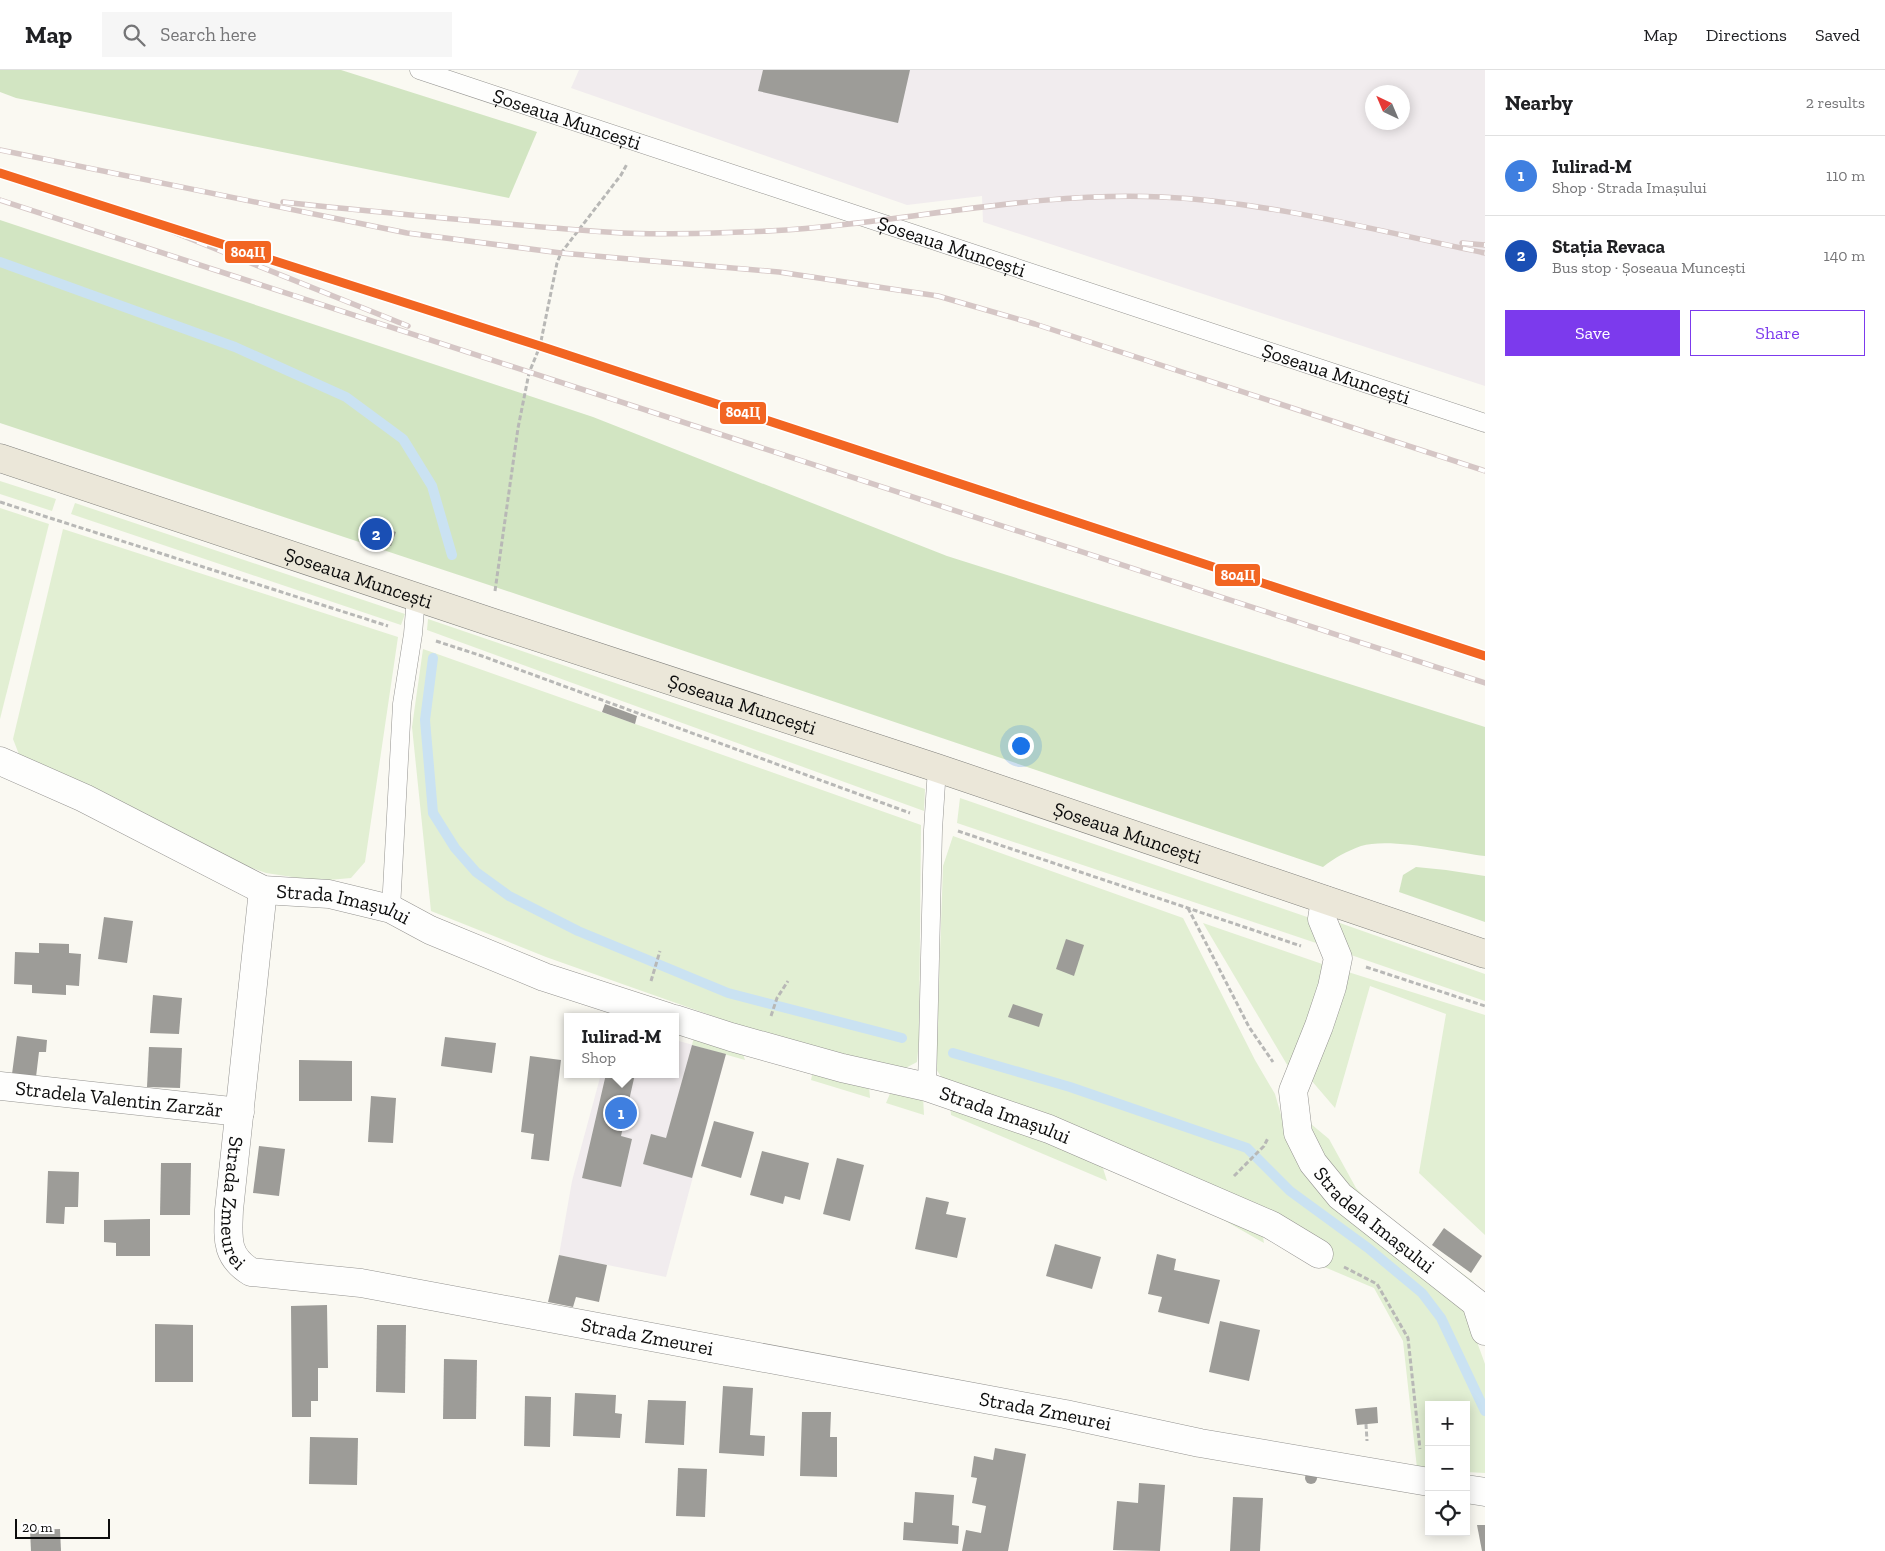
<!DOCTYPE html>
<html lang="en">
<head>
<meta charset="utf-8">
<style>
	body { margin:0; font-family:"Zilla Slab",serif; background:#f6f6f6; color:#202124 }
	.controls { position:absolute; right:15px; bottom:15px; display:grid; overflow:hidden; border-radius:0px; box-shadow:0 2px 12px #0003 }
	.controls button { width:45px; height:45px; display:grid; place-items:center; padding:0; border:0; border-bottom:1px solid #e0e0e0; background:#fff; color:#202124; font:25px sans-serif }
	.compass { position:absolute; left:1365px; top:15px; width:45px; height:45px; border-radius:50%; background:#fff; box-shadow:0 2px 12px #0003; rotate:316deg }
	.scale { position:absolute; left:15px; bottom:12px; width:95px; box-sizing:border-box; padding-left:5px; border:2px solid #0d0d0d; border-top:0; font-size:14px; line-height:18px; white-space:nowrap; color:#0d0d0d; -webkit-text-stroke:4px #fff; paint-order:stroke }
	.you { position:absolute; left:1020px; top:675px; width:18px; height:18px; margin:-12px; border:4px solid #fff; border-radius:50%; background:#1a73e8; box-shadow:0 0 0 8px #1a73e833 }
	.badge { display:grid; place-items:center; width:32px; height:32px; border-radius:50%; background:#7c3aed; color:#fff; font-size:16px; font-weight:700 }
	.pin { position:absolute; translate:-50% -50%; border:2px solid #fff; box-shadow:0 1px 5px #0006 }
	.popup { position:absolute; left:564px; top:943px; width:115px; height:65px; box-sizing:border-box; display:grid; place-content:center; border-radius:0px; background:#fff; filter:drop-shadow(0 1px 4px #0005); font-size:16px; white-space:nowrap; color:#757577 }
	.popup b { font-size:19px; color:#202124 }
	.popup::after { content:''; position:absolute; left:50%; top:100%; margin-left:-10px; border:10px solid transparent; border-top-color:#fff }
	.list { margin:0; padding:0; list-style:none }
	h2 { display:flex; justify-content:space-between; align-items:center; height:65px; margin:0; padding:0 20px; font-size:21px }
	h2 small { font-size:16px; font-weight:400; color:#757577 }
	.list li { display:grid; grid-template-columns:32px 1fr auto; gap:15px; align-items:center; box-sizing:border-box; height:80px; padding:0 20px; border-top:1px solid #e0e0e0 }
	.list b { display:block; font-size:19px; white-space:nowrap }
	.list p { margin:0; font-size:16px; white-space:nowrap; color:#757577 }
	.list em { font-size:16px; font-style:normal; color:#757577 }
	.actions { display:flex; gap:10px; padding:15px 20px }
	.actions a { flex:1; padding:11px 0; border:1px solid #7c3aed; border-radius:0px; text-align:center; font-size:18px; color:#7c3aed }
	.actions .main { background:#7c3aed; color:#fff }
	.icon { flex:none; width:28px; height:28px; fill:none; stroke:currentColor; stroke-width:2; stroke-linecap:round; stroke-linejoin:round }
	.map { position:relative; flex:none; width:1485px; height:1481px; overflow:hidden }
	header { display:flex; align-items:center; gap:30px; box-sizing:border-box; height:70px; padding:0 25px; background:#fff; border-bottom:1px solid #e0e0e0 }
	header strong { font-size:24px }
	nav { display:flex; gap:28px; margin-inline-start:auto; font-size:18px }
	.search { width:350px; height:45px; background:#f6f6f6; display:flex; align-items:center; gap:12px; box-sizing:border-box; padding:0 18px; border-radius:0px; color:#757577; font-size:19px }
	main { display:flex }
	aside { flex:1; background:#fff }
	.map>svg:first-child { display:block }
</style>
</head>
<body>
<header>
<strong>Map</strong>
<div class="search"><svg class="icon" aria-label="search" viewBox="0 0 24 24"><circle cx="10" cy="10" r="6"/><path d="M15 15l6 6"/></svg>Search here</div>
<nav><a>Map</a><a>Directions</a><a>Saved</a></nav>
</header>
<main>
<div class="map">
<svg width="1485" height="1481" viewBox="0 0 1485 1481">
	<rect width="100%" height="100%" fill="#faf9f2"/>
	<g fill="#f1ecee" fill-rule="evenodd">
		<path d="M579,0H1485V316L983,152L982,126L907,135L571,18ZM1372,22H1402V52H1372Z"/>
		<polygon points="675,970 726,984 666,1207 559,1185 572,1111 601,1004 675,1004"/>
	</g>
	<g fill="#e2efd3">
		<polygon points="0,411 56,429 52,441 0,424"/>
		<polygon points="75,433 405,544 401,555 71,444"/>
		<polygon points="0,438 49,454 0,649"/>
		<polygon points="63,459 398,567 365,792 351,808 318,811 266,803 210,783 20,687 13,669"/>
		<polygon points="428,549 925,719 924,741 427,560"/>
		<polygon points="423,579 921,755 919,970 917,992 900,1001 758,962 546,887 431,841 412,657"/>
		<polygon points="960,728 1313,849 1319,874 957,753"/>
		<polygon points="953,766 1183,848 1255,990 1275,1024 1286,1062 1449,1222 1468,1247 1485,1294 1485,1403 1466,1402 1466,1335 1429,1335 1429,1399 1417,1398 1403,1271 1374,1218 1322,1196 1329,1173 1226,1122 944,1011 936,999 943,796"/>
		<polygon points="1337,852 1485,904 1485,931 1351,885"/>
		<polygon points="1203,853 1328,896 1289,998"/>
		<polygon points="1348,902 1485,945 1485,1165 1419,1103 1446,944 1370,916 1335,1038 1311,1010"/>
		<polygon points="694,967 742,981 745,990 692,975"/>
		<polygon points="814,996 869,1015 870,1028 811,1010"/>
		<polygon points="892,1019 923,1026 924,1045 886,1033"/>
		<polygon points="950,1033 1102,1095 1107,1111 951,1045"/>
		<polygon points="1305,1049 1329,1069 1356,1118 1370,1133 1394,1153 1474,1212 1468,1215 1366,1137 1329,1097"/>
		<polygon points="1187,1129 1262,1161 1264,1173"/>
	</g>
	<g fill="#d2e5c2">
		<polygon points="0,0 341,0 537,62 509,128 16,28 0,22"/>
		<path d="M0,150L593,347L947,486L1485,657V786C1454,782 1389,767 1361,776C1347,781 1334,788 1323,797L501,519L0,353Z"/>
		<polygon points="1416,797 1446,800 1485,806 1485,852 1399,822 1403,805"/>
	</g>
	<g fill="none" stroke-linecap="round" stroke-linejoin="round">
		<g stroke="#cae2f2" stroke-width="10">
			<polyline points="0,192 235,277 346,327 403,369 432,416 452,485"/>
			<polyline points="433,588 425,650 433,743 455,778 476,802 509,826 578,861 728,923 902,968"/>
			<polyline points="953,983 1070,1017 1247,1078 1290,1121 1368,1178 1422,1223 1441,1248 1485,1341"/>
		</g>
	</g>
	<g fill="#9d9c98">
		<polygon points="763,0 910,0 898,53 758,21"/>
		<polygon points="366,451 396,462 391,476 361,465"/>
		<polygon points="605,634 637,646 635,654 602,642"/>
		<polygon points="104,847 133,851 127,893 98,889"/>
		<polygon points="1066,869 1084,875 1074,906 1056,899"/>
		<polygon points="39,873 69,874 69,883 81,884 79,916 66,915 66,925 32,923 32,915 14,914 15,882 39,883"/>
		<polygon points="153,925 182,928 179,964 150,963"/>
		<polygon points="1013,934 1043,944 1039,957 1008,947"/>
		<polygon points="17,966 47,970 46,982 39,982 36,1007 12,1004"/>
		<polygon points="445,967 496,973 492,1003 441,996"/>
		<polygon points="692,975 726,984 692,1108 643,1094 651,1064 666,1068"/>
		<polygon points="149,977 182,978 180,1018 147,1017"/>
		<polygon points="530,986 561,990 549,1091 531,1089 534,1064 521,1062"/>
		<polygon points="299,990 352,991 352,1031 299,1031"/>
		<polygon points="606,1004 635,1004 621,1066 632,1069 621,1117 582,1108"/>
		<polygon points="371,1026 396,1028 393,1073 368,1072"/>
		<polygon points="714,1051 754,1062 741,1108 701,1096"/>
		<polygon points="259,1076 285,1079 279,1126 253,1123"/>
		<polygon points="762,1081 809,1093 800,1130 785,1126 783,1134 750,1125"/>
		<polygon points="837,1088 864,1095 850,1151 823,1144"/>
		<polygon points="161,1093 191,1093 190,1145 160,1145"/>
		<polygon points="48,1101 79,1102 78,1137 65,1137 64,1154 46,1153"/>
		<polygon points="926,1127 949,1132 946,1144 966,1148 957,1188 915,1179"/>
		<polygon points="150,1149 150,1186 116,1186 116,1173 104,1172 104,1150"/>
		<polygon points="1444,1158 1482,1186 1471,1203 1432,1175"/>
		<polygon points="1055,1174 1101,1187 1092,1219 1046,1206"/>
		<polygon points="1157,1184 1176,1189 1174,1200 1220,1210 1209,1254 1158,1242 1162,1227 1148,1224"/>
		<polygon points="559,1185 607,1195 599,1232 576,1227 573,1237 548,1232"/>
		<polygon points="327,1235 328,1298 318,1298 318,1331 311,1331 311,1347 292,1347 291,1236"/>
		<polygon points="1220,1251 1260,1260 1249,1311 1209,1302"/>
		<polygon points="155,1254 193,1255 193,1312 155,1312"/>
		<polygon points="377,1255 406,1255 405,1323 376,1322"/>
		<polygon points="444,1289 477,1290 476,1349 443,1349"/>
		<polygon points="723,1316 753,1318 750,1365 765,1366 764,1386 719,1383"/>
		<polygon points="575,1323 616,1325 615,1343 622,1344 620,1368 573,1366"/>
		<polygon points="525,1326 551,1327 550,1377 524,1376"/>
		<polygon points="648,1330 686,1331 684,1375 645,1373"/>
		<polygon points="1377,1337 1378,1353 1357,1355 1355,1339"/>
		<polygon points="802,1342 831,1342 830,1367 837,1367 837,1407 800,1406"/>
		<polygon points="310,1367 358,1368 357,1415 309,1414"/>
		<polygon points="995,1378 1026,1384 1008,1481 962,1481 966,1460 981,1463 986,1436 972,1433 977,1408 971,1407 974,1386 993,1390"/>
		<polygon points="678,1398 707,1399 705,1447 676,1446"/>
		<circle cx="1311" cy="1408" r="6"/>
		<polygon points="1139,1413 1165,1415 1160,1481 1113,1480 1117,1431 1138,1433"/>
		<polygon points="915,1422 954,1425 952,1455 959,1456 958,1474 903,1470 904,1452 913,1453"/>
		<polygon points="1233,1427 1263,1428 1260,1481 1230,1481"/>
		<polygon points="1477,1455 1485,1455 1485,1481 1482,1481"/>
		<polygon points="60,1459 61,1481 31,1481 30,1460"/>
	</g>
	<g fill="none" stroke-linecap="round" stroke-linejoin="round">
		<defs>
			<g id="lane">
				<path id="s1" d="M419,0L1485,353"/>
				<polyline points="391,839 402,634 413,564 416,527"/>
				<polyline points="927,1017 933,760 937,698"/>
			</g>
			<g id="street">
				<path id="s2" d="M0,691L84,728L263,820L329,824L391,839L430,860L544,907L668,947"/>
				<path id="s3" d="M263,820L229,1140C228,1168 225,1186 251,1202L361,1213L1065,1344L1200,1373L1429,1412"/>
				<path id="s4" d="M1325,830L1322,849L1338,888L1332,917L1319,956L1293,1021L1298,1063L1313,1093L1340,1126L1476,1233L1485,1261"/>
				<path id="s5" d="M675,949L731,967L842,998L927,1017L1049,1059L1271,1155L1319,1184"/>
				<path id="s6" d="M0,1016L240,1042"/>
				<polyline points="1466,1419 1485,1422"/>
			</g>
			<g id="primary">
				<path id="s7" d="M0,388L491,552L937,698L1485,884"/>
			</g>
		</defs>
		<use href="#lane" stroke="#949390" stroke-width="19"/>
		<use href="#street" stroke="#949390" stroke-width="29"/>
		<use href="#primary" stroke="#81817d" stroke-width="29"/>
		<g stroke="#b8b8b6" stroke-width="3" stroke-dasharray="5 2.5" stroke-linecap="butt">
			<polyline points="0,432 388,556"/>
			<polyline points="495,521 518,358 529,303 540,276 557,193 561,183 621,105 627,94"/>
			<polyline points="436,571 482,586 910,743"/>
			<polyline points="958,761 1301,876"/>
			<polyline points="1188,838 1249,957 1273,992"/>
			<polyline points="1366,897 1485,936"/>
			<polyline points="651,911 660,881"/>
			<polyline points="771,946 777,928 788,911"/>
			<polyline points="1234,1106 1264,1076 1268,1068"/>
			<polyline points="1344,1197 1377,1214 1408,1268 1420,1379"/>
			<polyline points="1366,1354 1367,1371"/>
		</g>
		<use href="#lane" stroke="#fefefd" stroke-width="18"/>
		<use href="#street" stroke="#fefefd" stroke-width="28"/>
		<use href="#primary" stroke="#ebe7d9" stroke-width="28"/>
		<defs>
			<g id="rail">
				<polyline points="0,80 407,163 561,183 779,202 938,226 1035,254 1485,401"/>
				<polyline points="0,130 1485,613"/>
				<path d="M283,132C343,139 404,144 465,150C517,155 570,160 622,163C671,165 720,163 768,161C900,154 1029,121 1162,127C1271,132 1378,161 1485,183"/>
				<polyline points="136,147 408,256"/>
				<polyline points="1462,173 1485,175"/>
			</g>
		</defs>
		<use href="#rail" stroke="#d5c6c5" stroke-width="5.5"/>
		<use href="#rail" stroke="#fff" stroke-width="4" stroke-dasharray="11" stroke-linecap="butt"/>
		<defs>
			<polyline id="rail-1" points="0,103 540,276 1485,586"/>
		</defs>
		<use href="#rail-1" stroke="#fff" stroke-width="12"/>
		<use href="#rail-1" stroke="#f26522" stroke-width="9"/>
	</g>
	<g text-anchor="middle" stroke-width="5" stroke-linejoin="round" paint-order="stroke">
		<g font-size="20" fill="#0d0d0d" stroke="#fff">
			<text dy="7" stroke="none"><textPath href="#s1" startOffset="156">Șoseaua Muncești</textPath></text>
			<text dy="7" stroke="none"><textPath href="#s1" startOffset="561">Șoseaua Muncești</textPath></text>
			<text dy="7" stroke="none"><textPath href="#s1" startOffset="966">Șoseaua Muncești</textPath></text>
			<text dy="7" stroke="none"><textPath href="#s7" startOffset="378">Șoseaua Muncești</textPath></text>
			<text dy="7" stroke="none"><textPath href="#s7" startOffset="782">Șoseaua Muncești</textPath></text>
			<text dy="7" stroke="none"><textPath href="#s7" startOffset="1188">Șoseaua Muncești</textPath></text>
			<text dy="7" stroke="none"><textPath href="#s2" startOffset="375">Strada Imașului</textPath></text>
			<text dy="7" stroke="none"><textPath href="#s6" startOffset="120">Stradela Valentin Zarzăr</textPath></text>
			<text dy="7" stroke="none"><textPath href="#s5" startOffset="344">Strada Imașului</textPath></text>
			<text dy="7" stroke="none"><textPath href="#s3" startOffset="315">Strada Zmeurei</textPath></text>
			<text dy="7" stroke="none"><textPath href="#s4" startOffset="362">Stradela Imașului</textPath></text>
			<text dy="7" stroke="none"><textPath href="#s3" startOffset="794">Strada Zmeurei</textPath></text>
			<text dy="7" stroke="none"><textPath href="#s3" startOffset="1199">Strada Zmeurei</textPath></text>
		</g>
	</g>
	<g stroke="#fff" stroke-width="2">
		<rect x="224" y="170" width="48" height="24" rx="5" fill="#f26522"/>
		<rect x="719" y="331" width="48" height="24" rx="5" fill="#f26522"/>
		<rect x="1214" y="493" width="47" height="24" rx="5" fill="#f26522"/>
	</g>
	<g font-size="14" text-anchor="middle" font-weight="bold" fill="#fff">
		<text x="248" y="187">804Ц</text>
		<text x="743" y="347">804Ц</text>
		<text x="1238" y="510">804Ц</text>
	</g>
</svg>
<div class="controls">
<button>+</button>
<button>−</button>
<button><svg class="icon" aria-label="locate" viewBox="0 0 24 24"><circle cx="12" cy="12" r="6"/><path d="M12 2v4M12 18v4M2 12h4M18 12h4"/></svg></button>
</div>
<svg class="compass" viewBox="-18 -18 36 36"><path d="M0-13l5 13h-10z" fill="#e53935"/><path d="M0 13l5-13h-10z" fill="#757577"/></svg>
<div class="scale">20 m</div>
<div class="you"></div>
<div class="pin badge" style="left:621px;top:1043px;background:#3f7fe0">1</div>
<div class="popup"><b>Iulirad-M</b>Shop</div>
<div class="pin badge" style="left:376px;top:464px;background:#1a4fb4">2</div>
</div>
<aside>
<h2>Nearby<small>2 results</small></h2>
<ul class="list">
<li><span class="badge" style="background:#3f7fe0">1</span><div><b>Iulirad-M</b><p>Shop · Strada Imașului</p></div><em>110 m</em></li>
<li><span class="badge" style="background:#1a4fb4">2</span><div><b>Stația Revaca</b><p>Bus stop · Șoseaua Muncești</p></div><em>140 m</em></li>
</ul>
<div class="actions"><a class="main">Save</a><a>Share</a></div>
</aside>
</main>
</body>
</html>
